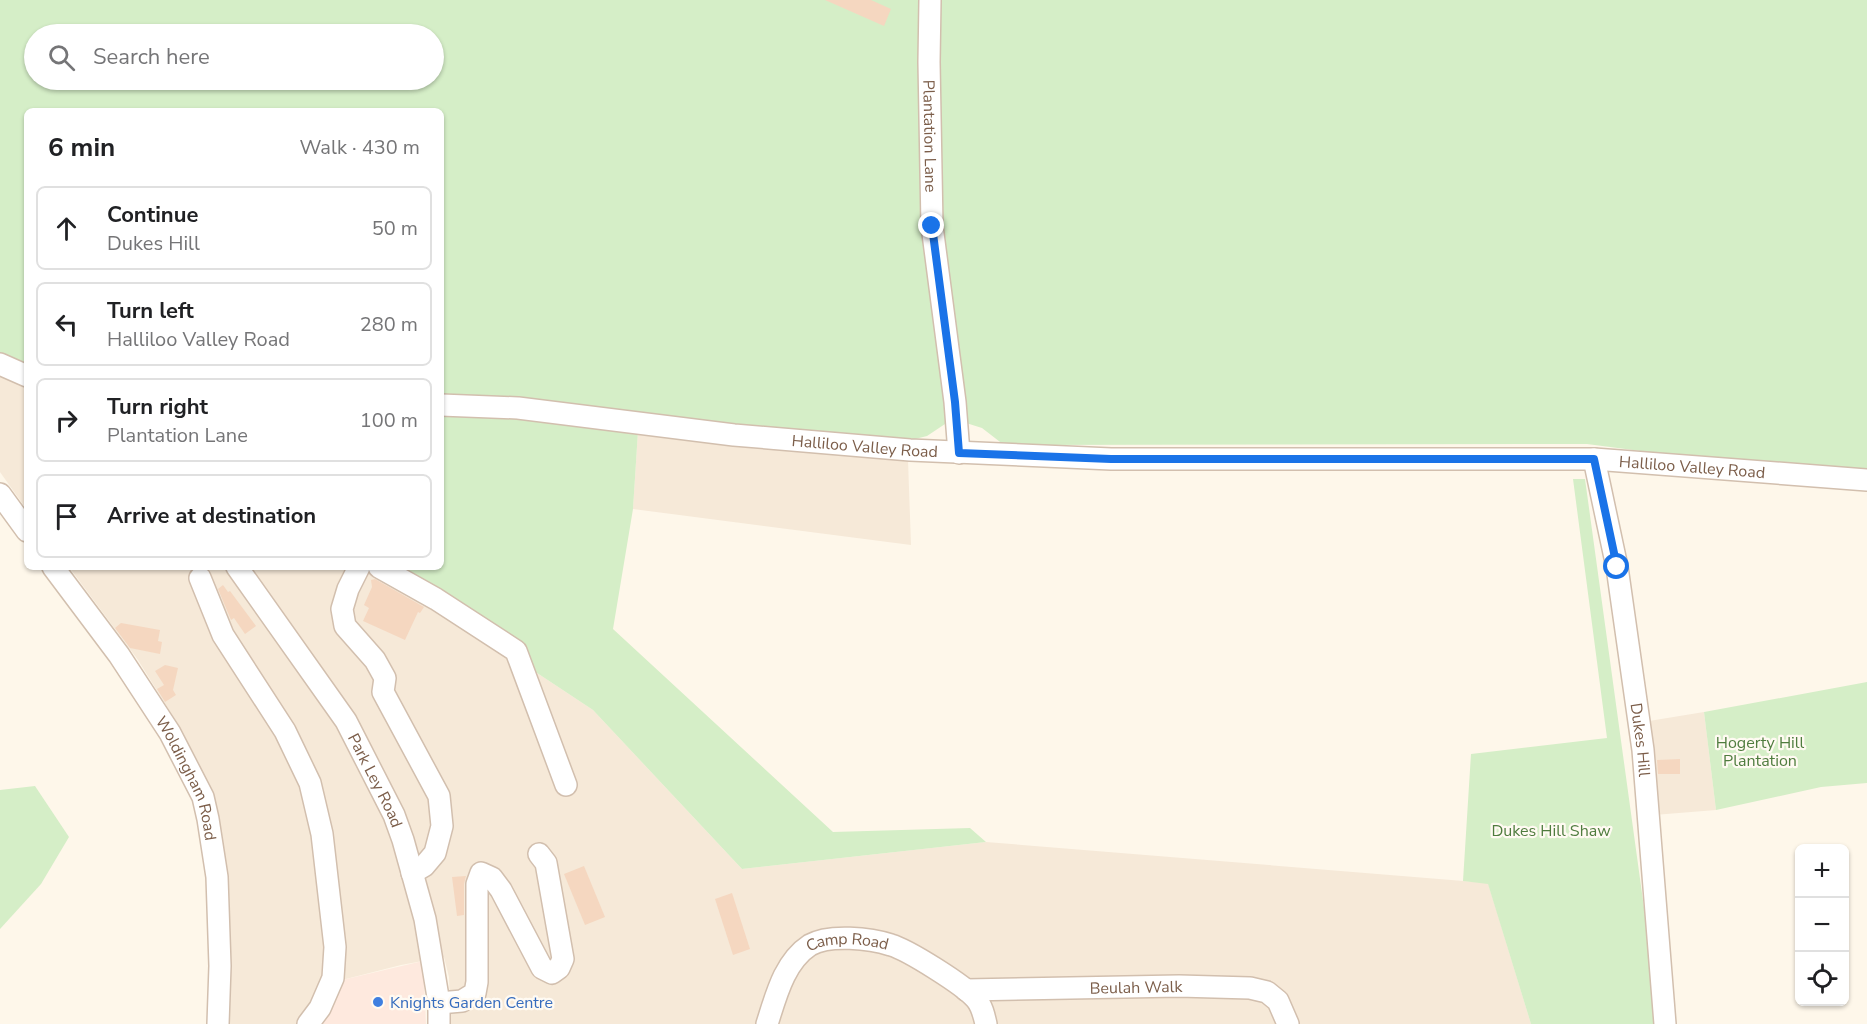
<!DOCTYPE html>
<html lang="en">
<head>
<meta charset="utf-8">
<style>
	body { margin:0; font-family:"Nunito Sans",sans-serif; background:#f6f6f6; color:#202124 }
	.controls { position:absolute; right:18px; bottom:18px; display:grid; overflow:hidden; border-radius:9px; box-shadow:0 2px 4px #0004 }
	.controls button { width:54px; height:54px; display:grid; place-items:center; padding:0; border:0; border-bottom:2px solid #e0e0e0; background:#fff; color:#202124; font:30px sans-serif }
	.stop { position:absolute; width:18px; height:18px; margin:-14px; border:4px solid #1a73e8; border-radius:50%; background:#fff }
	.stop.end { background:#1a73e8; border-color:#fff; box-shadow:0 2px 6px #0008 }
	.list { margin:0; padding:0; list-style:none }
	h2 { display:flex; justify-content:space-between; align-items:center; height:78px; margin:0; padding:0 24px; font-size:26px }
	h2 small { font-size:20px; font-weight:400; color:#757577 }
	.list li { display:grid; grid-template-columns:39px 1fr auto; gap:18px; align-items:center; box-sizing:border-box; height:84px; margin:0 12px 12px; padding:0 12px; border:2px solid #e0e0e0; border-radius:9px }
	.list b { display:block; font-size:22px; white-space:nowrap }
	.list p { margin:0; font-size:20px; white-space:nowrap; color:#757577 }
	.list em { font-size:20px; font-style:normal; color:#757577 }
	.icon { flex:none; width:33px; height:33px; fill:none; stroke:currentColor; stroke-width:2; stroke-linecap:round; stroke-linejoin:round }
	.map { position:relative; flex:none; width:1867px; height:1024px; overflow:hidden }
	.search { position:absolute; background:#fff; box-shadow:0 2px 4px #0004; left:24px; top:24px; width:420px; height:66px; display:flex; align-items:center; gap:15px; box-sizing:border-box; padding:0 21px; border-radius:33px; color:#757577; font-size:22px }
	.panel { position:absolute; background:#fff; box-shadow:0 2px 4px #0004; left:24px; top:108px; width:420px; height:462px; border-radius:9px }
	.map>svg:first-child { display:block }
</style>
</head>
<body>
<div class="map">
<svg width="1867" height="1024" viewBox="0 0 1867 1024">
	<rect width="100%" height="100%" fill="#fef7ea"/>
	<g fill="#f6e9d8">
		<polygon points="0,374 27,387 27,510 0,472"/>
		<polygon points="638,431 842,455 908,460 911,545 633,509"/>
		<polygon points="69,567 369,567 427,600 593,710 742,869 986,842 1488,883 1531,1024 451,1024 449,977 444,957 401,965 342,980 320,981 301,1024 227,1024 230,909 215,806 184,734 138,660"/>
		<polygon points="1704,712 1716,810 1654,815 1649,721"/>
	</g>
	<polygon fill="#fee9de" points="423,961 426,1024 322,1024 342,980"/>
	<g fill="#d5eec7" fill-rule="evenodd">
		<path d="M0,0H1867V471L1733,463L1587,444L1004,445L982,428L963,422H948L927,436L911,440L742,428L648,413L535,399L441,395V111H27V368L0,356ZM34,34H434V80H34Z"/>
		<polygon points="441,415 503,416 638,431 633,509 613,629 833,832 970,828 986,842 742,869 593,710 427,600 369,567 441,567"/>
		<polygon points="1573,479 1585,479 1660,1024 1531,1024 1488,884 1463,881 1471,754 1607,738"/>
		<polygon points="1867,682 1867,783 1821,787 1716,810 1704,712"/>
		<polygon points="35,786 69,837 41,884 0,929 0,790"/>
	</g>
	<g fill="#f5d7c0">
		<polygon points="825,0 871,0 891,9 884,26"/>
		<polygon points="375,579 424,607 420,613 418,612 405,640 363,621 369,608 364,605 372,587 371,580"/>
		<polygon points="223,585 228,592 230,591 256,626 245,634 234,618 231,620 218,589"/>
		<polygon points="121,623 160,630 158,641 162,642 160,654 130,648 115,628"/>
		<polygon points="165,665 178,668 173,690 176,695 165,702 157,689 164,685 155,671"/>
		<polygon points="1680,759 1680,774 1658,774 1657,760"/>
		<polygon points="584,866 605,917 585,925 564,874"/>
		<polygon points="466,876 464,884 464,915 457,916 452,877"/>
		<polygon points="732,893 750,949 733,955 715,899"/>
	</g>
	<g fill="none" stroke-linecap="round" stroke-linejoin="round">
		<defs>
			<g id="minor">
				<path id="s1" d="M930,0L929,62L932,226L955,402L959,453"/>
				<polyline points="0,364 27,376"/>
				<path id="s2" d="M441,405L518,408L734,435L910,450L1111,459H1594L1867,480"/>
				<path id="s3" d="M1594,459L1617,567L1643,750L1665,1024"/>
				<polyline points="0,494 27,531"/>
				<path id="s4" d="M53,567L119,655L170,733L203,797L208,819L217,877L220,966L218,1024"/>
				<path id="s5" d="M237,567L346,721L394,815L403,840L425,919L439,1003V1024"/>
				<polyline points="359,567 348,589 342,609 345,626 375,660 385,678 383,692 439,796 442,826 435,853 424,866 412,873"/>
				<polyline points="379,567 436,599 516,651 566,785"/>
				<polyline points="200,578 223,635 285,731 310,783 322,834 335,947 333,978 320,1008 308,1024"/>
				<path id="s6" d="M966,990L1179,986L1250,988L1267,992L1278,1001L1288,1024"/>
				<polyline points="439,1003 462,1001 475,993 477,982 477,884 481,873 492,878 501,890 542,968 552,973 559,968 563,959 546,863 539,854"/>
				<path id="s7" d="M767,1024C776,996 784,962 810,945C829,934 870,938 891,945C908,950 964,985 976,999C982,1006 984,1015 986,1024"/>
			</g>
		</defs>
		<use href="#minor" stroke="#d2bfae" stroke-width="24"/>
		<use href="#minor" stroke="#fff" stroke-width="21"/>
	</g>
	<g fill="none" stroke-linecap="round" stroke-linejoin="round">
		<polyline stroke="#1a73e8" stroke-width="8" points="932,226 955,402 959,453 1111,459 1594,459 1617,567"/>
	</g>
	<circle fill="#3f7fe0" stroke="#fffaf2" stroke-width="2" cx="378" cy="1002" r="6"/>
	<g text-anchor="middle" stroke-width="4.5" stroke-linejoin="round" paint-order="stroke">
		<g font-size="16" fill="#7c5e4a" stroke="#fffaf2">
			<text dy="6" stroke="none"><textPath href="#s1" startOffset="136">Plantation Lane</textPath></text>
			<text dy="6" stroke="none"><textPath href="#s2" startOffset="426">Halliloo Valley Road</textPath></text>
			<text dy="6" stroke="none"><textPath href="#s2" startOffset="1254">Halliloo Valley Road</textPath></text>
			<text dy="6" stroke="none"><textPath href="#s3" startOffset="285">Dukes Hill</textPath></text>
			<text dy="6" stroke="none"><textPath href="#s4" startOffset="252">Woldingham Road</textPath></text>
			<text dy="6" stroke="none"><textPath href="#s5" startOffset="255">Park Ley Road</textPath></text>
			<text dy="6" stroke="none"><textPath href="#s7" startOffset="130">Camp Road</textPath></text>
			<text dy="6" stroke="none"><textPath href="#s6" startOffset="170">Beulah Walk</textPath></text>
		</g>
		<g font-size="16" fill="#4f7c3e" stroke="#fffaf2">
			<text x="1760" y="748">Hogerty Hill<tspan x="1760" dy="18">Plantation</tspan></text>
			<text x="1551" y="836">Dukes Hill Shaw</text>
		</g>
		<g font-size="16" fill="#366cbe" stroke="#fffaf2" text-anchor="start">
			<text x="390" y="1008">Knights Garden Centre</text>
		</g>
	</g>
</svg>
<div class="controls">
<button>+</button>
<button>−</button>
<button><svg class="icon" aria-label="locate" viewBox="0 0 24 24"><circle cx="12" cy="12" r="6"/><path d="M12 2v4M12 18v4M2 12h4M18 12h4"/></svg></button>
</div>
<div class="stop" style="left:1617px;top:567px"></div>
<div class="stop end" style="left:932px;top:226px"></div>
<div class="search"><svg class="icon" aria-label="search" viewBox="0 0 24 24"><circle cx="10" cy="10" r="6"/><path d="M15 15l6 6"/></svg>Search here</div>
<section class="panel">
<h2>6 min<small>Walk · 430 m</small></h2>
<ul class="list">
<li><svg class="icon" aria-label="ahead" viewBox="0 0 24 24"><path d="M12 20V5M6 11l6-6 6 6"/></svg><div><b>Continue</b><p>Dukes Hill</p></div><em>50 m</em></li>
<li><svg class="icon" aria-label="left" viewBox="0 0 24 24"><path d="M17 20v-9H6M10 6l-5 5 5 5"/></svg><div><b>Turn left</b><p>Halliloo Valley Road</p></div><em>280 m</em></li>
<li><svg class="icon" aria-label="right" viewBox="0 0 24 24"><path d="M7 20v-9h11M14 6l5 5-5 5"/></svg><div><b>Turn right</b><p>Plantation Lane</p></div><em>100 m</em></li>
<li><svg class="icon" aria-label="arrive" viewBox="0 0 24 24"><path d="M6 21V4h12l-3 4 3 4H6"/></svg><div><b>Arrive at destination</b></div></li>
</ul>
</section>
</div>
</body>
</html>
